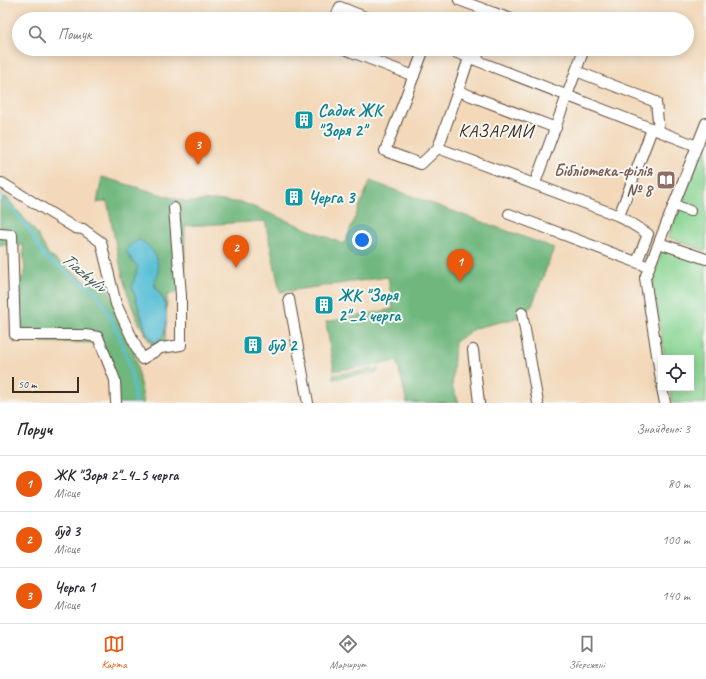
<!DOCTYPE html>
<html lang="uk">
<head>
<meta charset="utf-8">
<style>
	body { margin:0; font-family:Caveat,sans-serif; background:#f2f2f3; color:#2b2b33 }
	.controls { position:absolute; right:12px; bottom:12px; display:grid; overflow:hidden; border-radius:0px; box-shadow:0 2px 10px #0003 }
	.controls button { width:36px; height:36px; display:grid; place-items:center; padding:0; border:0; border-bottom:1px solid #e1e1e2; background:#fff; color:#2b2b33; font:20px sans-serif }
	.scale { position:absolute; left:12px; bottom:10px; width:67px; box-sizing:border-box; padding-left:4px; border:2px solid #3b2a1e; border-top:0; font-size:11px; line-height:14px; white-space:nowrap; color:#3b2a1e; -webkit-text-stroke:3px #f6f6f2; paint-order:stroke }
	.you { position:absolute; left:362px; top:240px; width:14px; height:14px; margin:-10px; border:3px solid #fff; border-radius:50%; background:#1a73e8; box-shadow:0 0 0 6px #1a73e833 }
	.badge { display:grid; place-items:center; width:26px; height:26px; border-radius:50%; background:#ea580c; color:#fff; font-size:13px; font-weight:700 }
	.pin { position:absolute; translate:-50% -33px; filter:drop-shadow(0 1px 2px #0008) }
	.pin::after { content:''; position:absolute; top:21px; width:14px; height:12px; background:inherit; clip-path:polygon(0 0,100% 0,50% 100%) }
	.list { margin:0; padding:0; list-style:none }
	h2 { display:flex; justify-content:space-between; align-items:center; height:52px; margin:0; padding:0 16px; font-size:17px }
	h2 small { font-size:13px; font-weight:400; color:#7c7c81 }
	.list li { display:grid; grid-template-columns:26px 1fr auto; gap:12px; align-items:center; box-sizing:border-box; height:56px; padding:0 16px; border-top:1px solid #e1e1e2 }
	.list b { display:block; font-size:15px; white-space:nowrap }
	.list p { margin:0; font-size:13px; white-space:nowrap; color:#7c7c81 }
	.list em { font-size:13px; font-style:normal; color:#7c7c81 }
	.icon { flex:none; width:22px; height:22px; fill:none; stroke:currentColor; stroke-width:2; stroke-linecap:round; stroke-linejoin:round }
	.map { position:relative; flex:none; width:706px; height:403px; overflow:hidden }
	.search { position:absolute; background:#fff; box-shadow:0 2px 10px #0003; left:12px; right:12px; top:12px; height:44px; display:flex; align-items:center; gap:10px; box-sizing:border-box; padding:0 14px; border-radius:22px; color:#7c7c81; font-size:15px }
	.sheet { height:220px; background:#fff }
	nav { display:flex; justify-content:space-around; align-items:center; box-sizing:border-box; height:56px; border-top:1px solid #e1e1e2; background:#fff; font-size:11px; color:#7c7c81 }
	nav a { display:grid; justify-items:center; gap:2px }
	nav .on { color:#ea580c }
	.map>svg:first-child { display:block }
</style>
</head>
<body>
<div class="map">
<svg width="706" height="403" viewBox="0 0 706 403">
	<rect width="100%" height="100%" fill="#f6f6f2"/>
	<filter id="ink" filterUnits="userSpaceOnUse"><feTurbulence type="fractalNoise" baseFrequency=".025" numOctaves="2"/><feDisplacementMap in="SourceGraphic" scale="8" xChannelSelector="R" yChannelSelector="G"/><feConvolveMatrix kernelMatrix="1 2 1 2 8 2 1 2 1" color-interpolation-filters="sRGB"/></filter>
	<filter id="wash" filterUnits="userSpaceOnUse"><feTurbulence type="fractalNoise" baseFrequency=".012" numOctaves="4" result="noise"/><feDisplacementMap in="SourceGraphic" scale="16" xChannelSelector="R" yChannelSelector="G"/><feGaussianBlur stdDeviation="0.9" result="paint"/><feColorMatrix in="noise" values="0 0 0 0 0 0 0 0 0 0 0 0 0 0 0 0 0 1.4 0 .05"/><feComposite in="paint" operator="in"/></filter>
	<g filter="url(#wash)">
		<rect width="100%" height="100%" fill="#f3d9ba"/>
		<g fill="#8bd694" stroke="#638059">
			<polygon points="706,141 706,251 668,237"/>
			<polygon points="663,249 706,263 706,403 672,403 670,388 691,388 691,358 665,358 652,279"/>
		</g>
		<g fill="#70b77e" stroke="#56704e" fill-rule="evenodd">
			<path d="M102,177L187,202L216,200L244,203L344,244L370,181L554,248L532,306L517,318L475,328L455,342L452,387L459,402L407,403L397,361L334,371L326,322L393,309L388,277L280,292L265,221L185,226L184,284L176,293L167,295L165,343L154,348C123,306 118,250 107,201L97,203ZM145,243L151,249L157,278L154,282C156,289 161,294 164,301C169,314 167,336 155,344L146,334L132,286L138,267L129,257Z"/>
			<polygon points="6,197 36,232 49,255 88,283 92,276 107,286 133,346 144,403 116,403 100,343 41,342 37,338 37,330 24,330 21,327 19,282 25,273 23,245 0,245 0,201"/>
			<polygon points="378,368 378,372 333,379 333,375"/>
		</g>
		<path fill="#58bfd6" stroke="#4a747a" d="M138,240C152,243 160,262 158,275C157,279 153,281 155,286C156,291 161,294 163,299C169,312 168,336 155,343L147,334L132,286L138,267L126,252L129,246Z"/>
		<g fill="none" stroke-linecap="round" stroke-linejoin="round">
			<path stroke="#58bfd6" stroke-width="2.5" d="M0,194L28,228L40,250L48,260L94,290L98,295C118,328 133,365 135,403"/>
		</g>
	</g>
	<g filter="url(#ink)">
		<g fill="none" stroke-linecap="round" stroke-linejoin="round">
			<defs>
				<g id="minor">
					<polyline points="459,0 494,13 492,19"/>
					<polyline points="494,13 511,19"/>
					<polyline points="335,19 340,7 370,19"/>
					<polyline points="344,49 414,76"/>
					<polyline points="424,49 385,151 421,164 438,148 619,216 652,129"/>
					<polyline points="447,49 697,146"/>
					<polyline points="469,58 458,91 556,128"/>
					<polyline points="476,60 480,49"/>
					<polyline points="576,71 656,102 659,131"/>
					<polyline points="438,148 458,91"/>
					<polyline points="2,183 75,228 83,229 101,242 116,304 142,359 161,348 181,345 181,295 174,208"/>
					<polyline points="535,183 584,49"/>
					<polyline points="674,205 690,211"/>
					<polyline points="509,214 649,267"/>
					<polyline points="619,216 648,234 637,262"/>
					<polyline points="0,234 12,235 15,335 85,335 98,337 115,380 116,403"/>
					<polyline points="659,243 706,259"/>
					<polyline points="289,299 308,403"/>
					<polyline points="522,313 538,403"/>
					<polyline points="473,350 479,403"/>
					<polyline points="661,380 645,278 706,123"/>
					<polyline points="662,388 665,403"/>
				</g>
			</defs>
			<use href="#minor" stroke="#574435" stroke-width="12"/>
			<use href="#minor" stroke="#fff" stroke-width="10"/>
		</g>
	</g>
	<defs>
		<symbol id="building-square" viewBox="-11 -11 22 22"><rect x="-9" y="-9" width="18" height="18" rx="4" fill="#0f9aa8" stroke="#f6f6f2"/><path d="M-4-6H4V6H1V3H-1V6H-4ZM-2.5-4.3h1.7v1.8h-1.7ZM.8-4.3h1.7v1.8H.8ZM-2.5-1h1.7V.8h-1.7ZM.8-1h1.7V.8H.8Z" fill="#fff"/></symbol>
		<symbol id="library-square" viewBox="-11 -11 22 22"><rect x="-9" y="-9" width="18" height="18" rx="4" fill="#8d6e63" stroke="#f6f6f2"/><path d="M-6-4Q-3-5.5-.7-3.5V5Q-3 3-6 4ZM6-4Q3-5.5 .7-3.5V5Q3 3 6 4Z" fill="#fff"/></symbol>
	</defs>
	<g fill-rule="evenodd">
		<use href="#building-square" x="293" y="109" width="22" height="22"/>
		<use href="#library-square" x="655" y="169" width="22" height="22"/>
		<use href="#building-square" x="283" y="186" width="22" height="22"/>
		<use href="#building-square" x="313" y="294" width="22" height="22"/>
		<use href="#building-square" x="242" y="334" width="22" height="22"/>
	</g>
	<g text-anchor="middle" stroke-width="4" stroke-linejoin="round" paint-order="stroke">
		<g font-size="17" font-weight="bold" fill="#0d838f" stroke="#f6f6f2" text-anchor="start">
			<text x="318" y="116">Садок ЖК<tspan x="318" dy="20">"Зоря 2"</tspan></text>
			<text x="308" y="203">Черга 3</text>
			<text x="338" y="301">ЖК "Зоря<tspan x="338" dy="20">2"_2 черга</tspan></text>
			<text x="267" y="351">буд 2</text>
		</g>
		<g font-size="17" font-weight="bold" fill="#785e54" stroke="#f6f6f2" text-anchor="end">
			<text x="652" y="176">Бібліотека-філія<tspan x="652" dy="20">№ 8</tspan></text>
		</g>
		<g font-size="18" letter-spacing="1" fill="#3b2a1e" stroke="#f6f6f2">
			<text x="496" y="137">КАЗАРМИ</text>
		</g>
		<g font-size="18" font-style="italic" fill="#445755" stroke="#f6f6f2">
			<text transform="translate(84 272) rotate(39)" y="6">Tiazhyliv</text>
		</g>
	</g>
</svg>
<div class="controls">
<button><svg class="icon" aria-label="locate" viewBox="0 0 24 24"><circle cx="12" cy="12" r="6"/><path d="M12 2v4M12 18v4M2 12h4M18 12h4"/></svg></button>
</div>
<div class="scale">50 m</div>
<div class="you"></div>
<div class="pin badge" style="left:460px;top:282px">1</div>
<div class="pin badge" style="left:236px;top:268px">2</div>
<div class="pin badge" style="left:198px;top:165px">3</div>
<div class="search"><svg class="icon" aria-label="search" viewBox="0 0 24 24"><circle cx="10" cy="10" r="6"/><path d="M15 15l6 6"/></svg>Пошук</div>
</div>
<section class="sheet">
<h2>Поруч<small>Знайдено: 3</small></h2>
<ul class="list">
<li><span class="badge">1</span><div><b>ЖК &quot;Зоря 2&quot;_4_5 черга</b><p>Місце</p></div><em>80 m</em></li>
<li><span class="badge">2</span><div><b>буд 3</b><p>Місце</p></div><em>100 m</em></li>
<li><span class="badge">3</span><div><b>Черга 1</b><p>Місце</p></div><em>140 m</em></li>
</ul>
</section>
<nav>
<a class="on"><svg class="icon" aria-label="map" viewBox="0 0 24 24"><path d="M3 6l6-2 6 2 6-2v14l-6 2-6-2-6 2zM9 4v14M15 6v14"/></svg>Карта</a>
<a><svg class="icon" aria-label="directions" viewBox="0 0 24 24"><path d="M12 3l9 9-9 9-9-9zM9 14v-3h6M13 9l2 2-2 2"/></svg>Маршрут</a>
<a><svg class="icon" aria-label="saved" viewBox="0 0 24 24"><path d="M7 4h10v16l-5-4-5 4z"/></svg>Збережені</a>
</nav>
</body>
</html>
